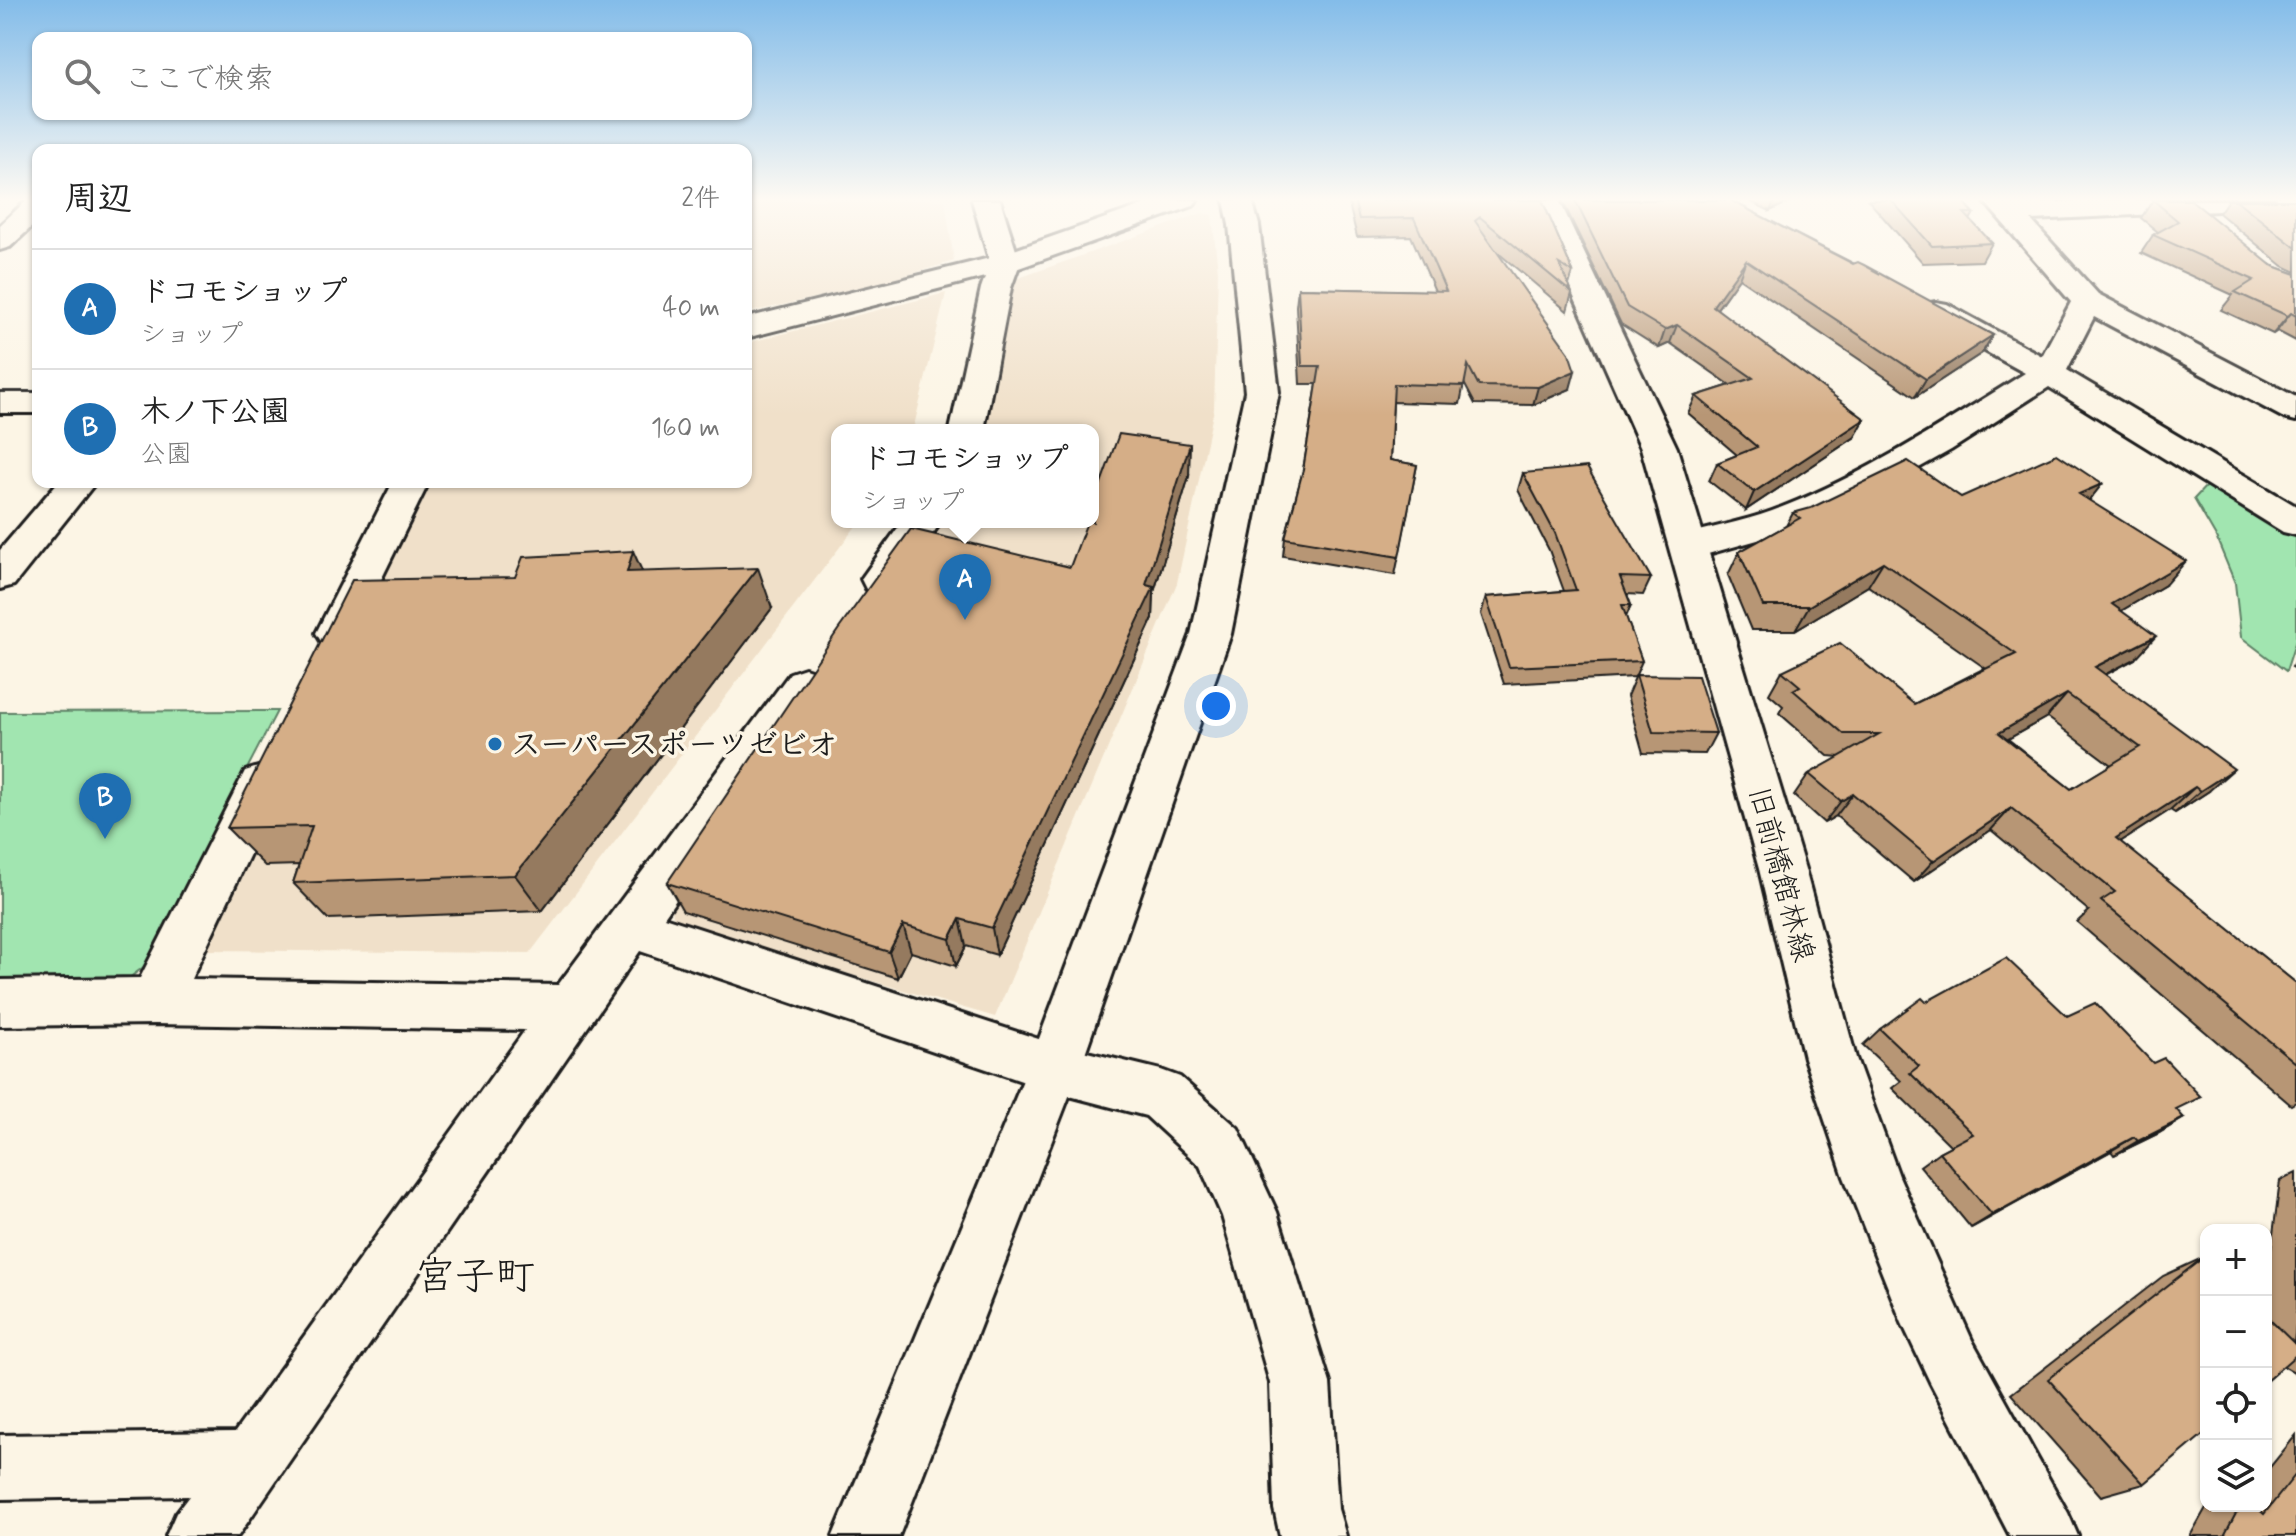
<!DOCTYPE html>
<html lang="ja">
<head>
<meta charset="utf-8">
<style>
	body { margin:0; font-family:Mynerve,"Klee One",sans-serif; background:#f6f6f6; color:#222 }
	.controls { position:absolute; right:24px; bottom:24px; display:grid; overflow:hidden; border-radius:16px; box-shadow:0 2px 6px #0004 }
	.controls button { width:72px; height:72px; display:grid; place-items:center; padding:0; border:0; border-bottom:2px solid #e0e0e0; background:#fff; color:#222; font:40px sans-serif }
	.you { position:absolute; left:1216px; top:706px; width:28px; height:28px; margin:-20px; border:6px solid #fff; border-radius:50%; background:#1a73e8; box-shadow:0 0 0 12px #1a73e833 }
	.badge { display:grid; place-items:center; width:52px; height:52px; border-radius:50%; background:#1f6fb2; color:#fff; font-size:26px; font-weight:700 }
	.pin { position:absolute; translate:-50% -66px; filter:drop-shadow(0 2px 4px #0008) }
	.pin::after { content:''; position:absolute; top:42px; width:28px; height:24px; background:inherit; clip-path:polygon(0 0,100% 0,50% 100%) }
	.popup { position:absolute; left:831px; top:424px; width:268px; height:104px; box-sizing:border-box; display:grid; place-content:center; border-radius:16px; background:#fff; filter:drop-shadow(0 2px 6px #0005); font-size:26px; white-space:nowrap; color:#767676 }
	.popup b { font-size:30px; color:#222 }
	.popup::after { content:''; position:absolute; left:50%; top:100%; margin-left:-16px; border:16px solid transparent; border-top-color:#fff }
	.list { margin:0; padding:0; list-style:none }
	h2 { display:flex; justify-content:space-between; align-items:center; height:104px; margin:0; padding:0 32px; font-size:34px }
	h2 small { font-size:26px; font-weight:400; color:#767676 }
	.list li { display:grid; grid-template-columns:52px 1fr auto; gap:24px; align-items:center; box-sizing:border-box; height:120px; padding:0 32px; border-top:2px solid #e0e0e0 }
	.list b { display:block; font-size:30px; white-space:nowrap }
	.list p { margin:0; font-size:26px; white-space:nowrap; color:#767676 }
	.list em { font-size:26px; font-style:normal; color:#767676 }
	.icon { flex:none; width:44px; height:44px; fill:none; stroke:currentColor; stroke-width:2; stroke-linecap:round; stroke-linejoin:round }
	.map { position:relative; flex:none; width:2296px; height:1536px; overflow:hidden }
	.search { position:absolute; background:#fff; box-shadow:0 2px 6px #0004; left:32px; top:32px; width:720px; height:88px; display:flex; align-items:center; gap:20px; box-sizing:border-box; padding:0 28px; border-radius:16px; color:#767676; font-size:30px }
	.panel { position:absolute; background:#fff; box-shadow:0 2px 6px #0004; left:32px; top:144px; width:720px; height:344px; border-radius:16px }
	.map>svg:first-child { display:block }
</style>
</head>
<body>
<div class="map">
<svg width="2296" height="1536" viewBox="0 0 2296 1536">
	<rect width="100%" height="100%" fill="#fcf5e5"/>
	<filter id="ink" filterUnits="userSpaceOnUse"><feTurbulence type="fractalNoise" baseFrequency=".0125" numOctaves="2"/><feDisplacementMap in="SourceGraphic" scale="16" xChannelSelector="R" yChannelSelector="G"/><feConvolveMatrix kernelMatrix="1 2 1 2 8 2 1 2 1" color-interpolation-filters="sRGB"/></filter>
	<g filter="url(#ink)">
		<g fill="#f0e0c9">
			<polygon points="746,200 945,200 954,261 881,283 746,313"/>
			<polygon points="1202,213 1212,215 1218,271 1214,409 1177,583 995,1017 675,923 670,903 939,522 1093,522 1093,430 982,430 1013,280"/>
			<polygon points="946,293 913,430 837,430 837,522 859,522 530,953 203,950 427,482 746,482 746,343"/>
		</g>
		<g fill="#a1e5b0" stroke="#5e8066" stroke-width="2">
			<polygon points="2206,486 2296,537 2296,640 2286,671 2241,637 2235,583 2216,537 2194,499"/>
			<polygon points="277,711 145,966 125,981 0,980 0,712"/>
		</g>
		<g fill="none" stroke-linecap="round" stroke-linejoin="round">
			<defs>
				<g id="minor">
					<polygon points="972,200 1000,200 1020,263 1011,288 984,430 950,430 981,288 990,263"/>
					<path d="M1983,200H2012L2016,204L2101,200H2274L2270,206L2260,209L2031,220L2098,294L2296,397V421L2284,418L2094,317L2067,370L2296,506V535L2283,532L2049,387L1951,450L1892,483L1797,529L1690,559L1677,555L1671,546L1677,537C1708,528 1741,522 1772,511C1861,478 1944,423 2025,373L1925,318L1920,311L1925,304L1936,302L1947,304L2042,356L2071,302Z"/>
					<polygon points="58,482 96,482 14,585 0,589 0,550"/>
					<polygon points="393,482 429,482 350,643 336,648 322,643 316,633"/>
					<polygon points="902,522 941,522 894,589 880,592 866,589 861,579"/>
					<polygon points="805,668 820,673 826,684 820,695 664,917 1054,1044 1161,1070 1180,1077 1238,1128 1277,1212 1330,1383 1338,1509 1346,1536 1280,1536 1274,1509 1270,1383 1222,1216 1200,1166 1146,1116 1054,1092 640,951 238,1536 166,1536 176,1513 189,1496 0,1499 0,1435 235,1432 525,1030 155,1024 0,1026 0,980 140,978 245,771 261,766 277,771 283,784 191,979 558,985 790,673"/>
				</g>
				<g id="tertiary">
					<polygon points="1157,200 1197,200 1193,206 1016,269 746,338 746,318 994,257"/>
					<polygon points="1224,200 1252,200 1259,225 1279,392 1231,634 1080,1068 899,1536 833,1536 1028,1068 1191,634 1245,392 1229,225"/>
					<polygon points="1531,200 1559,200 1677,448 1805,869 1856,1058 1899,1176 1972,1340 2068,1513 2078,1536 2010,1536 1930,1382 1902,1323 1844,1177 1804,1058 1759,869 1641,448"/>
					<rect x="0" y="393" width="38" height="20"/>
				</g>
				<polygon id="primary" points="27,200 38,200 38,221 10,247 0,250 0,225"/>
			</defs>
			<use href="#minor" stroke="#1c1c1c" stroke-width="6"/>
			<use href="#tertiary" stroke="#1c1c1c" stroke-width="6"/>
			<use href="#primary" stroke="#1c1c1c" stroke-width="6"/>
			<use href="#minor" fill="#fcf5e5" fill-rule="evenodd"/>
			<use href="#tertiary" fill="#fcf5e5" fill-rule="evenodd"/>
			<use href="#primary" fill="#fcf5e5" fill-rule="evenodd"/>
		</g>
		<g fill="#b79674" stroke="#1c1c1c" stroke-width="2" fill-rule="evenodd">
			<polygon points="1348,200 1542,200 1573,272 1569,285 1572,293 1567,311 1496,251 1570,389 1533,405 1475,404 1464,383 1460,404 1393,402 1390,460 1417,465 1395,575 1283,556 1285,538 1303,470 1317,384 1300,384 1296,306 1298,288 1435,291 1411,236 1357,237"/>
			<polygon points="1562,200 1730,200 1993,335 1982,353 1915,397 1739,278 1717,309 1855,437 1746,510 1709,481 1717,463 1737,455 1688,413 1696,396 1730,385 1670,343 1659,348 1621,324"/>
			<polygon points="1747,200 1793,200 1770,211"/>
			<polygon points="1868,200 1962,200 1974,213 1970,220 1992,243 1982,261 1923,263"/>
			<polygon points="2153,200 2271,265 2296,274 2296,341 2277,331 2273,334 2221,310 2233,295 2141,253 2153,235 2158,232 2141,218"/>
			<polygon points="2228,200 2296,200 2296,272 2283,266 2219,213"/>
			<polygon points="1523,473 1651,578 1643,595 1627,594 1631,605 1626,617 1642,661 1635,677 1504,684 1481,614 1486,597 1564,591 1549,550 1518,490"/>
			<polygon points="1189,476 1154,592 1153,618 997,955 966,946 956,966 911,952 898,978 683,911 667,883 1070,567"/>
			<path d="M2102,484L2089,500L2165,585L2121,611L2135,659L2105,675L2209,791L2175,813L2170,810L2120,842L2296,983V1102L2291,1105L2077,922L2089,911L1991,830L1914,882L1836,816L1824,823L1794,796L1809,774L1840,757L1828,756L1779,713L1783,706L1769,694L1782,671L1914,704L1985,668L1868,586L1795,630H1751L1728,575L1739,552L1786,526L1793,513ZM2047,717L2111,765L2071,789L2008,739Z"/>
			<polygon points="642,572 772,608 542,911 328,919 293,883 299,865 265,866 227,828 515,577"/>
			<polygon points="2296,659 2296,669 2292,667"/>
			<polygon points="1636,675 1716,733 1705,754 1643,753 1627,696"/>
			<polygon points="1926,1002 2067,1016 2184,1118 2159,1133 2114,1155 2111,1151 1971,1228 1920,1166 1939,1152 1951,1146 1892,1088 1901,1081 1863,1045 1880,1029"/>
			<polygon points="2296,1173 2296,1373 2283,1366 2266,1381 2266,1288 2280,1181"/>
			<polygon points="2204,1257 2144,1484 2101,1496 2011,1394 2163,1276"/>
			<polygon points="2296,1435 2296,1536 2190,1536 2207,1506 2266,1506 2266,1472"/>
		</g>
		<g fill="#957a5e" stroke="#1c1c1c" stroke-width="2">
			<polygon points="1775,200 1793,200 1770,211"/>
			<polygon points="1746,260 1739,278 1706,324 1713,306"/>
			<polygon points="2291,313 2277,331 2273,334 2288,316"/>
			<polygon points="1677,325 1670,343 1659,348 1665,330"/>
			<polygon points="1993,335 1982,353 1915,397 1926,379"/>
			<polygon points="1575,371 1570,389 1533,405 1538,387"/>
			<polygon points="1865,419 1855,437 1746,510 1754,492"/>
			<polygon points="1190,444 1189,476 1154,592 1153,618 997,955 992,928"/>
			<polygon points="2102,484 2084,507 2079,494"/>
			<polygon points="633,551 651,591 627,572"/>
			<polygon points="2186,561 2165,585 2092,628 2112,604"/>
			<polygon points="1883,562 1868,586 1795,630 1809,606"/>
			<polygon points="758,568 772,608 542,911 515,875"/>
			<polygon points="2156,636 2135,659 2075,690 2095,667"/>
			<polygon points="2067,694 2047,717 1980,755 1999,733"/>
			<polygon points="2234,769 2209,791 2175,813 2200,791"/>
			<polygon points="2195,787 2170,810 2092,860 2116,838"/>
			<polygon points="1853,794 1836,816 1824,823 1841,801"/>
			<polygon points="2011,808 1991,830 1914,882 1933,861"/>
			<polygon points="960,919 966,946 956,966 950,939"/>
			<polygon points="903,925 911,952 898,978 889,952"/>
			<polygon points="2184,1118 2159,1133 2114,1155 2138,1141"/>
			<polygon points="2134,1137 2111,1151 1971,1228 1992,1215"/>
		</g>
		<g fill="#d5ae87" stroke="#1c1c1c" stroke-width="2" fill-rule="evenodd">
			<polygon points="1354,200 1542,200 1573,272 1559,264 1572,293 1480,217 1475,221 1569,353 1575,371 1538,387 1479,386 1468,365 1464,386 1394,384 1390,460 1417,465 1399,557 1285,538 1303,470 1320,366 1302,366 1298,288 1446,291 1414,218 1359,219"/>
			<polygon points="1575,200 1730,200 1853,264 1858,262 1864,265 1993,335 1926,379 1746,260 1713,306 1865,419 1754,492 1717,463 1757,447 1696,396 1753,378 1677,325 1665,330 1627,307"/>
			<polygon points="1891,200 1962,200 1974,213 1964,213 1992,243 1932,246"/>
			<polygon points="2153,200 2191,200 2271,265 2296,274 2296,316 2291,313 2288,316 2235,292 2254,280 2153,235 2178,221"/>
			<polygon points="2236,200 2296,200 2296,248"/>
			<polygon points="1119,434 1190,444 1146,585 1154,587 992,928 960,919 950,939 903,925 889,952 667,883 838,630 911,529 1070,567 1087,522 1093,522 1093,505"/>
			<path d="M2057,454L2102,484L2079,494L2186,561L2112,604L2156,636L2095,667L2234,769L2200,791L2195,787L2116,838L2296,983V1063L2101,901L2115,892L2011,808L1933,861L1853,794L1841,801L1809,774L1879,734H1844L1793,690L1800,686L1782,671L1840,643L1914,704L2016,654L1883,562L1809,606H1763L1739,552L1800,518L1793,513L1811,508L1908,461L1961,497ZM2067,694L2140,747L2071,789L1999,733Z"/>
			<polygon points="1587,467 1651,578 1620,577 1631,605 1622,605 1642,661 1509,667 1486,597 1576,590 1555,533 1523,473"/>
			<polygon points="633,551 627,572 758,568 515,875 293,883 312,826 227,828 352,580 515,577 523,557"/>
			<polygon points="1636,675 1698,676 1716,733 1653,732"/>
			<polygon points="2006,958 2067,1016 2095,1003 2153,1063 2164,1058 2201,1097 2176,1109 2184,1118 2138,1141 2134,1137 1992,1215 1939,1152 1973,1134 1910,1073 1919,1066 1880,1029 1922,998 1926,1002"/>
			<polygon points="2204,1257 2206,1258 2206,1432 2144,1484 2048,1379"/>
			<polygon points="2266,1316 2296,1345 2296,1355 2266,1381"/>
			<polygon points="2296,1325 2296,1345 2294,1343"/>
			<polygon points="2296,1474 2296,1536 2224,1536 2240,1506 2255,1506 2264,1514"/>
		</g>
	</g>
	<linearGradient id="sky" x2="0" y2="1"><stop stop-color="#83bce9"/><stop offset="0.48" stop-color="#fefaf3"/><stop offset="1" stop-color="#fefaf3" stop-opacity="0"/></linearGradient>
	<rect width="2296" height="415" fill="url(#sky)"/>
	<circle fill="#1f6fb2" stroke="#fcf5e5" stroke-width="3" cx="495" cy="744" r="8"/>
	<g text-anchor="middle" stroke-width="7" stroke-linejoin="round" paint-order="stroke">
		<g font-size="30" font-weight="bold" fill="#1c1c1c" stroke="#fcf5e5" text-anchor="start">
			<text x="511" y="754">スーパースポーツゼビオ</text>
		</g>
		<g font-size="30" fill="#1c1c1c" stroke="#fcf5e5">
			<text transform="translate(1782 874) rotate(75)" y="10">旧前橋館林線</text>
		</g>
		<g font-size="40" fill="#1c1c1c" stroke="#fcf5e5">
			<text x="475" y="1289">宮子町</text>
		</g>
	</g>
</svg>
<div class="controls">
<button>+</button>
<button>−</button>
<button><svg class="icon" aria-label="locate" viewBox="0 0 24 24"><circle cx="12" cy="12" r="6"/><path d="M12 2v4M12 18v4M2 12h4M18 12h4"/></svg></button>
<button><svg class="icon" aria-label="layers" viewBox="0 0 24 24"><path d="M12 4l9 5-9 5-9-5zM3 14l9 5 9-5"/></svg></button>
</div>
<div class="you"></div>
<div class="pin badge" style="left:965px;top:620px">A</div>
<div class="popup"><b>ドコモショップ</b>ショップ</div>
<div class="pin badge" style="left:105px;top:839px">B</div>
<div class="search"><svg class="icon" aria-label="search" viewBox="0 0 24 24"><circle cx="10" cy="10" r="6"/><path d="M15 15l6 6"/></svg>ここで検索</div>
<section class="panel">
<h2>周辺<small>2件</small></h2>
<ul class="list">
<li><span class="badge">A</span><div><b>ドコモショップ</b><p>ショップ</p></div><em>40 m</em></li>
<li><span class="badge">B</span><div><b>木ノ下公園</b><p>公園</p></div><em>160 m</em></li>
</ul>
</section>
</div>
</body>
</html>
